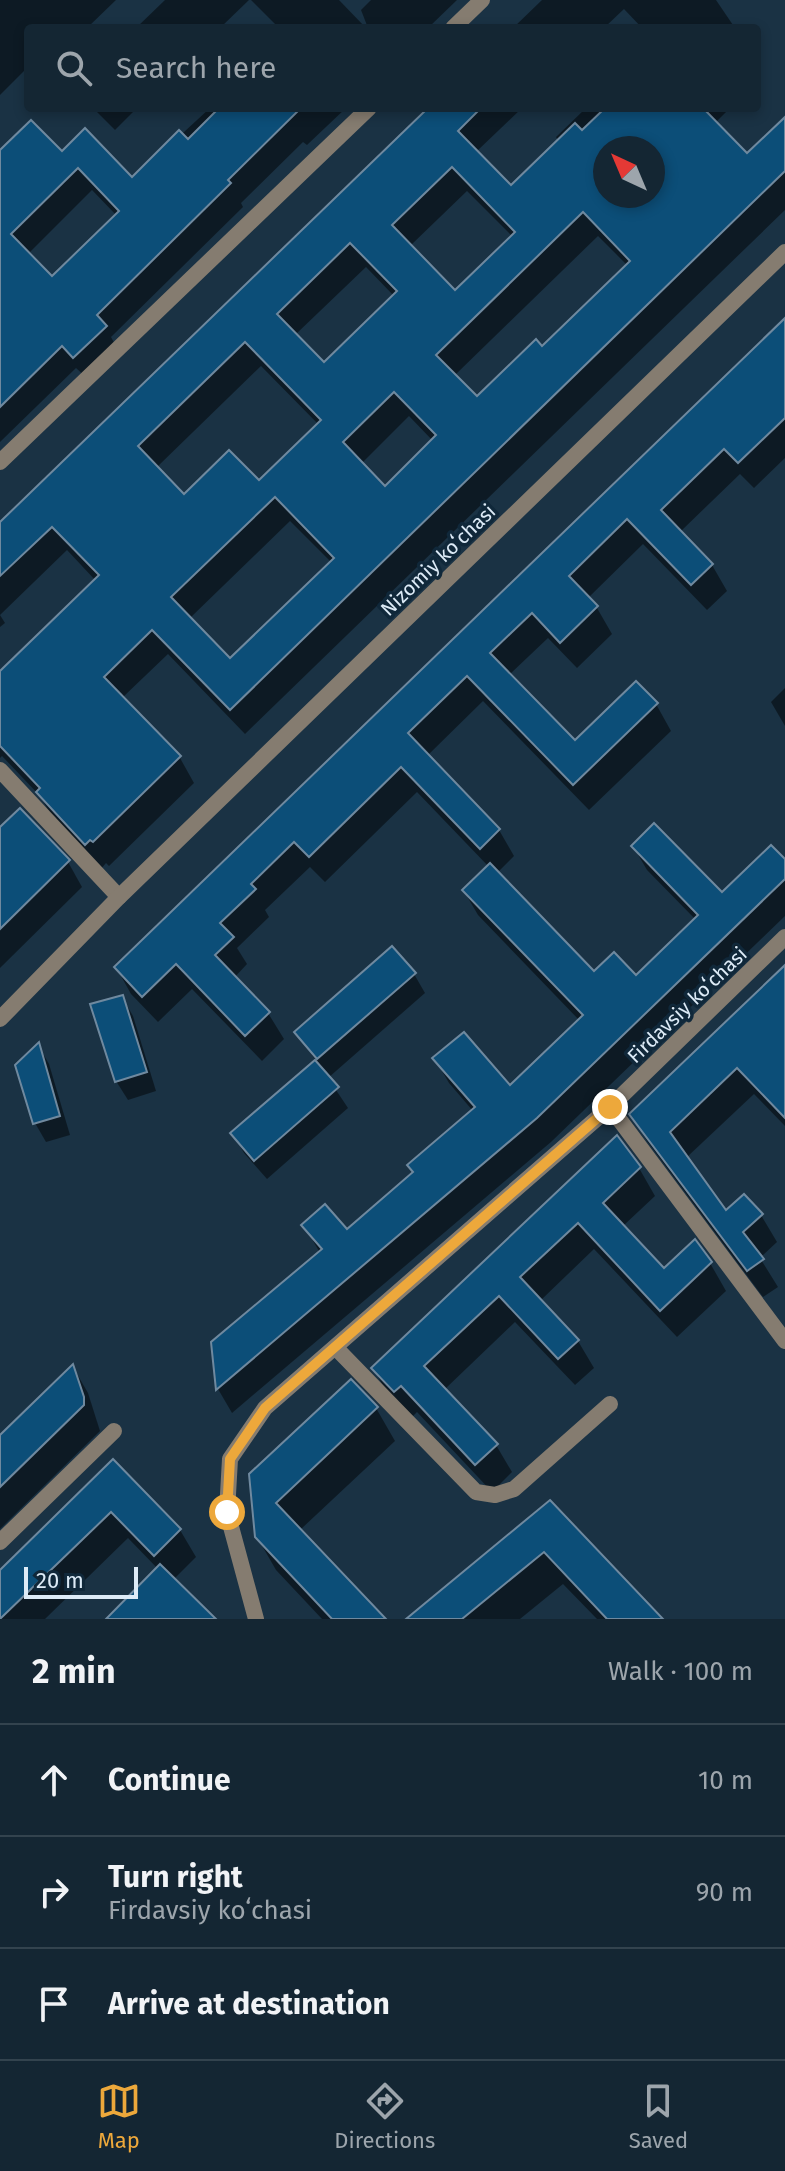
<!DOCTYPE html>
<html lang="en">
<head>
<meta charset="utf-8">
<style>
	body { margin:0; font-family:"Fira Sans",sans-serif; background:#1d2e3b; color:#f1f3f6 }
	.compass { position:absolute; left:593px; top:136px; width:72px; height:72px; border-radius:50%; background:#142633; box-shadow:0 4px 12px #0003; rotate:316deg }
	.scale { position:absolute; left:24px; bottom:20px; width:114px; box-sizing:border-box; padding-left:8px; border:4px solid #ddebf7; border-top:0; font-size:22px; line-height:28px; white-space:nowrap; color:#ddebf7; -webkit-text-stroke:6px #10283a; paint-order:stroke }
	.stop { position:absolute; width:24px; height:24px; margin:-18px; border:6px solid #eda83b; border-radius:50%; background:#fff }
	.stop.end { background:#eda83b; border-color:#fff; box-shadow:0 2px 8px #0008 }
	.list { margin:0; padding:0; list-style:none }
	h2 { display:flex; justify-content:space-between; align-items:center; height:104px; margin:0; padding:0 32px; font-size:34px }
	h2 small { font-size:26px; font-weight:400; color:#9da5ac }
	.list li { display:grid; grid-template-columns:52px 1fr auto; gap:24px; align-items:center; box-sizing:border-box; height:112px; padding:0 32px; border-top:2px solid #33434e }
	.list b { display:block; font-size:30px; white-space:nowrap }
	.list p { margin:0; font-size:26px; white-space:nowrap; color:#9da5ac }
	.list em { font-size:26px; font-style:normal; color:#9da5ac }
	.icon { flex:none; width:44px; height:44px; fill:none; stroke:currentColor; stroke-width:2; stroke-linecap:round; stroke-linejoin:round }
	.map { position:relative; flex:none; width:785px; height:1619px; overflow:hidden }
	.search { position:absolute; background:#142633; box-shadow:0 4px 12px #0003; left:24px; right:24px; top:24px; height:88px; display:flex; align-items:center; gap:20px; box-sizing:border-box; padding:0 28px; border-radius:8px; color:#9da5ac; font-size:30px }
	.sheet { height:440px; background:#142633 }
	nav { display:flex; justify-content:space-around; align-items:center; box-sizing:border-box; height:112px; border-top:2px solid #33434e; background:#142633; font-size:22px; color:#9da5ac }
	nav a { display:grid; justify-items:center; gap:4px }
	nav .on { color:#eda83b }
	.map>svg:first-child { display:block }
</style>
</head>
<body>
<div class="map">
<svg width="785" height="1619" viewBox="0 0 785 1619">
	<rect width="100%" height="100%" fill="#1a3244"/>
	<g fill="#0007" fill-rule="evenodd">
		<polygon points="0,0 116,0 87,28 28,28 28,67 0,95"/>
		<polygon points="165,0 249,0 220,28 136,28"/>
		<polygon points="251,0 339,0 366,28 279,28"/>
		<polygon points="371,0 457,0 428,28 368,28 361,10"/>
		<polygon points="542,0 716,0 735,28 642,28 624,9 604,28 513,28"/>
		<polygon points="93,108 137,108 115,130"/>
		<path d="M210,108H346L307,145L303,142L241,203L243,207L111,337L118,350L88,379L76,368L0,442V153L62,154L132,180ZM92,190L117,216L52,279L28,254Z"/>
		<path d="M430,108H522L476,152L511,188L559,142L556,137L586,108H730L715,123L747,156L785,119V210L245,734L168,654L122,698L180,758L194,783L109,866L106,863L101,869L53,818L40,796L2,756L0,758V687L96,581L67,550L0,615L5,623L0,627V525ZM605,148H653V196H605ZM467,191L513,237L455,293L410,246ZM598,236L628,266L542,348L477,399L454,376ZM366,267L394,296L324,365L295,335ZM261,366L319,425L259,483L184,497L156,468ZM409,416L433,441L385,489L361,464ZM290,521L332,563L230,661L189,619Z"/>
		<polygon points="785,321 785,458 754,488 740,474 680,532 712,565 727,591 707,610 643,544 588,598 597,608 612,634 577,668 548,638 509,675 575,743 656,704 671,731 589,810 483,701 427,756 499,830 514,856 497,873 594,974 636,978 696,920 647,870 633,846 722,895 785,862 785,916 551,1142 232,1413 218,1389 214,1343 320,1253 304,1225 346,1232 414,1174 473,1111 449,1083 435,1059 510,1088 580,1021 478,915 464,891 489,867 417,792 325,882 310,867 265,910 269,917 237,948 247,964 234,978 268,1013 284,1039 262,1061 192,989 158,1022 131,994 116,967"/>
		<polygon points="785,688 785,726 771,702"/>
		<polygon points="0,830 68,862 82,887 0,968"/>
		<polygon points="785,968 785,1126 754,1094 686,1158 726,1213 761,1215 777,1242 760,1258 778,1287 763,1297 647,1141 631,1114"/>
		<polygon points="414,974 425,993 328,1078 348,1108 267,1179 244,1153 233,1134 317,1062 296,1032"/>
		<polygon points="122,997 133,1016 156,1091 128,1100 116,1081"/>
		<polygon points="38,1045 49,1064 70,1135 46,1142 35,1123"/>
		<polygon points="639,1168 655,1196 623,1226 664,1271 710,1263 726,1291 677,1337 594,1249 540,1301 578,1341 594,1368 575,1385 515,1322 444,1390 496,1445 512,1472 492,1492 417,1412 411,1418 389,1396 373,1368"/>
		<polygon points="73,1367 88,1393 100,1431 0,1529 0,1438"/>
		<polygon points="376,1408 395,1441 300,1530 383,1619 322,1619 276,1570 257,1537 252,1475"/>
		<polygon points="113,1462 180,1530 196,1557 173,1580 212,1619 109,1619 158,1569 128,1538 45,1619 0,1619 0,1573"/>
		<polygon points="550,1503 660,1619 597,1619 563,1584 520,1619 408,1619"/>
	</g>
	<g fill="#0c4e78" stroke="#6f899f" stroke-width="2" fill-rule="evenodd">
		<path d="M219,108H301L228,180L231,183L97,315L107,326L73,358L62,346L0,407V150L31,120L62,151L85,128L132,177L179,130L188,139ZM78,168L119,211L52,276L11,234Z"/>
		<path d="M428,108H481L458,131L511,185L575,123L582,130L605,108H703L747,153L785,117V171L230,710L152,630L104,677L181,756L93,842L90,840L85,845L36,792L40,788L0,746V671L99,575L52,527L0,576V522ZM605,148H653V196H605ZM452,167L515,232L455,290L392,225ZM583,212L630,261L542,346L536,339L477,396L436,355ZM350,243L397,291L324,362L277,314ZM245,342L321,420L259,480L229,450L184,494L138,446ZM394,392L436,435L385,486L343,442ZM275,497L334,558L230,658L171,597Z"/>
		<polygon points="785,318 785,418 738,463 724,449 661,510 713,564 691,585 627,519 569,576 598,606 560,643 532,613 490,653 575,740 636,681 658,703 573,785 467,676 408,733 500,829 480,849 401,767 309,857 294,842 251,884 256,889 220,923 234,937 215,955 270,1012 245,1036 176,964 142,997 114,967"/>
		<polygon points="20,808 70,860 0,929 0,827"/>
		<polygon points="654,823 722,892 771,845 785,859 785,879 537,1118 216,1390 211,1342 322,1249 301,1225 325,1204 347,1229 413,1172 407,1165 475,1107 432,1058 464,1032 510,1085 583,1015 462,890 490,863 594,971 614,952 636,975 698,915 631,846"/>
		<polygon points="392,946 416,973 317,1059 294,1032"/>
		<polygon points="785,965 785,1118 737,1068 670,1132 726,1210 744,1194 763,1214 743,1232 764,1259 747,1271 629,1114"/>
		<polygon points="123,995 147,1072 115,1082 90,1004"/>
		<polygon points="39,1042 60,1116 33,1124 15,1065"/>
		<polygon points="315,1060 339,1087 254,1161 230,1133"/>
		<polygon points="617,1135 641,1167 603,1203 664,1268 695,1239 712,1262 660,1311 578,1223 520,1277 579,1340 558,1359 499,1296 424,1366 498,1444 475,1465 401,1386 394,1392 371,1368"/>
		<polygon points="73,1364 84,1397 84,1405 0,1487 0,1435"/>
		<polygon points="351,1379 378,1407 276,1503 386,1619 332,1619 255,1537 249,1474"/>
		<polygon points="113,1459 181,1529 154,1556 111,1512 0,1619 0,1570"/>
		<polygon points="550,1500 663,1619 607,1619 544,1552 462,1619 406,1619"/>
		<polygon points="160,1564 216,1619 106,1619"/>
	</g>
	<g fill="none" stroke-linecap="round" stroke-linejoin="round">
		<g stroke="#857c70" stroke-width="16">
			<polyline points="610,1107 785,1341"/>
			<polyline points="336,1348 476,1492 495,1495 514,1489 610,1404"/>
		</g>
		<g stroke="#857c70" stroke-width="16">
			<polyline points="453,28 482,0"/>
			<polyline points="0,462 369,108"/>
			<polyline points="0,770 119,897"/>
			<polyline points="0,1019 119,897 785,252"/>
			<polyline points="0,1542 114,1431"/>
			<polyline points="256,1619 227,1512 230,1459 265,1408 610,1107 785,937"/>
		</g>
	</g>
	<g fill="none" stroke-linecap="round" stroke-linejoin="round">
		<polyline stroke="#eda83b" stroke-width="10" points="227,1512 230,1459 265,1408 610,1107"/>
	</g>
	<g text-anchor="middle" stroke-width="7" stroke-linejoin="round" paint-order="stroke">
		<g font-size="20" fill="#ddebf7" stroke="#10283a">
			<text transform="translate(438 560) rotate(-44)" y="7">Nizomiy koʻchasi</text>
			<text transform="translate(687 1005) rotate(-44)" y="7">Firdavsiy koʻchasi</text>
		</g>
	</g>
</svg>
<svg class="compass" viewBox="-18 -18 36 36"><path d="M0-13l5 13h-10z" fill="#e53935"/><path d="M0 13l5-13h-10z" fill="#9da5ac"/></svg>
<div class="scale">20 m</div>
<div class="stop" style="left:227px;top:1512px"></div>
<div class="stop end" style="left:610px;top:1107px"></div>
<div class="search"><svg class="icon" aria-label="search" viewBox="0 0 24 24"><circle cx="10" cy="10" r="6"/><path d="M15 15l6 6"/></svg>Search here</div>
</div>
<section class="sheet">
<h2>2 min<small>Walk · 100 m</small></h2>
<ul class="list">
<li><svg class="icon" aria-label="ahead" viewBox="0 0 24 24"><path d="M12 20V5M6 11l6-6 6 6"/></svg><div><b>Continue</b></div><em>10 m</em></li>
<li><svg class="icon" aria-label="right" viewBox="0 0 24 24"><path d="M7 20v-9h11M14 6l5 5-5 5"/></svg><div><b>Turn right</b><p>Firdavsiy koʻchasi</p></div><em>90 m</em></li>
<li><svg class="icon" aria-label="arrive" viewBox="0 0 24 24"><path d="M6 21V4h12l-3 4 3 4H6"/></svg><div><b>Arrive at destination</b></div></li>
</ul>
</section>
<nav>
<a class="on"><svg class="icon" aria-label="map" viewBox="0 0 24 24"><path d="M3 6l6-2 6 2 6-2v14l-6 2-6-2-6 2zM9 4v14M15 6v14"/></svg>Map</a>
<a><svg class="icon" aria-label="directions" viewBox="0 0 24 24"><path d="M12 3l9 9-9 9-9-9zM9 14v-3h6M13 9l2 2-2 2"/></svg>Directions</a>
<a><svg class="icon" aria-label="saved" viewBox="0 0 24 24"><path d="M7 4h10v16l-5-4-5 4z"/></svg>Saved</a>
</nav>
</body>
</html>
